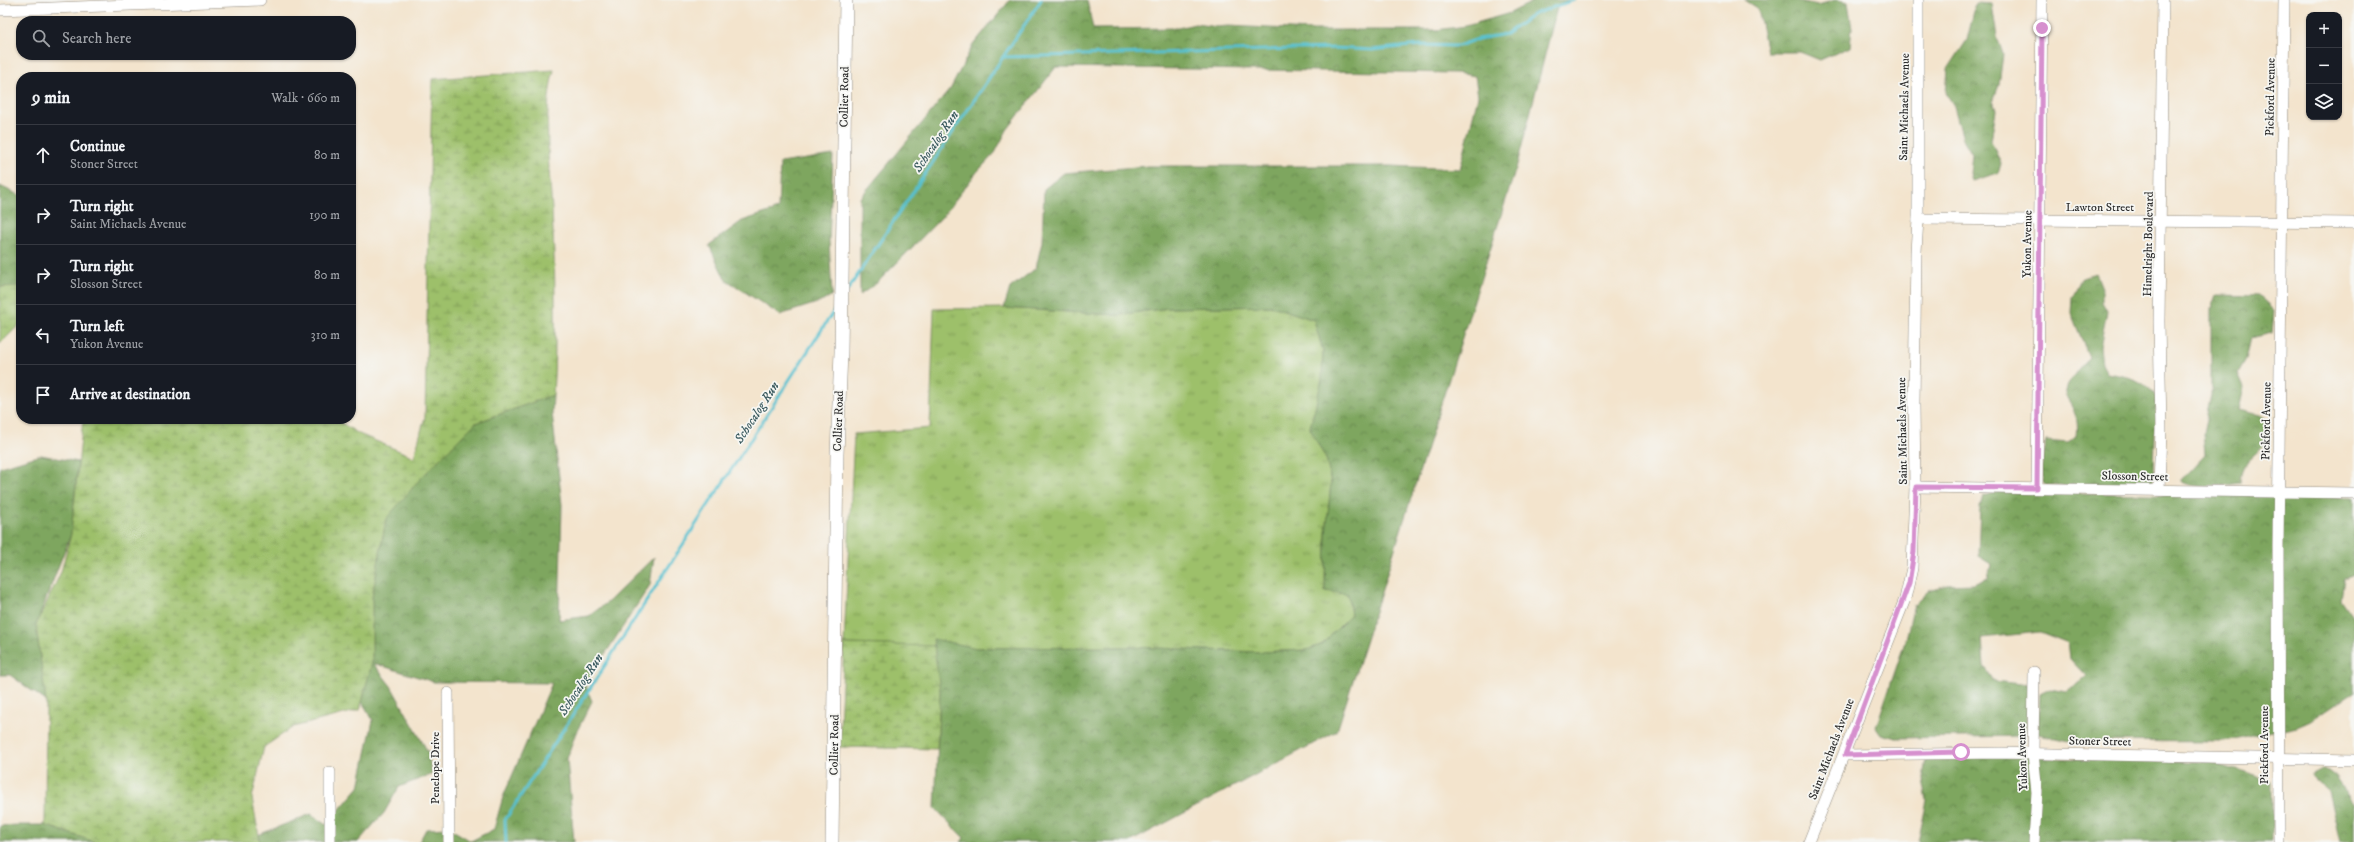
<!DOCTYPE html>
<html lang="en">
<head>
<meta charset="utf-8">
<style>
	body { margin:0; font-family:"IM FELL DW Pica",serif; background:#20242c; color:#f1f3f6 }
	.controls { position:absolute; right:12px; top:12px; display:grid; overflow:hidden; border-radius:8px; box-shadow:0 1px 3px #0004 }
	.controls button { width:36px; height:36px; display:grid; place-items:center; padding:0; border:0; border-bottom:1px solid #363941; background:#171b24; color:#f1f3f6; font:20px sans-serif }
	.stop { position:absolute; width:12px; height:12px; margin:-9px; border:3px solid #d690ce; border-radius:50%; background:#fff }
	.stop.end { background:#d690ce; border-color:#fff; box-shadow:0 1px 4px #0008 }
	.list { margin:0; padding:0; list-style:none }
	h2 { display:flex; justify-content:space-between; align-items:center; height:52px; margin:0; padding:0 16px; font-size:17px }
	h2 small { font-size:13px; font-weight:400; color:#9ea1a6 }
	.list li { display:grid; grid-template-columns:26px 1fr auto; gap:12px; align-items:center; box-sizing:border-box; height:60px; padding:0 16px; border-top:1px solid #363941 }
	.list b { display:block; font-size:15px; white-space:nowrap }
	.list p { margin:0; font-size:13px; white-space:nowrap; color:#9ea1a6 }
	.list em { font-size:13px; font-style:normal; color:#9ea1a6 }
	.icon { flex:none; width:22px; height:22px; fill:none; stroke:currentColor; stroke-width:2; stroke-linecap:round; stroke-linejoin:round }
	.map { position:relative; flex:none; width:2354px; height:842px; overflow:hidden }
	.search { position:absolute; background:#171b24; box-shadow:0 1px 3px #0004; left:16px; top:16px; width:340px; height:44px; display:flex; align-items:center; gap:10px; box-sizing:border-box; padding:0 14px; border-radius:16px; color:#9ea1a6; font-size:15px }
	.panel { position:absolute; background:#171b24; box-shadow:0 1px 3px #0004; left:16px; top:72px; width:340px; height:352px; border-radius:16px }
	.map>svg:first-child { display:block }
</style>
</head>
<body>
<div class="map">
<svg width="2354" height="842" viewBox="0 0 2354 842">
	<defs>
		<pattern id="grass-tufts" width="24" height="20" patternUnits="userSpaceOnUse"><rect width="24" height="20" fill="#9dc06a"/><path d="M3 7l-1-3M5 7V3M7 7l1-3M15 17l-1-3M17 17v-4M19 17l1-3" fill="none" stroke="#809c57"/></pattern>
		<pattern id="forest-crowns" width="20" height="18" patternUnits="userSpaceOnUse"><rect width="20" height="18" fill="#7ea65e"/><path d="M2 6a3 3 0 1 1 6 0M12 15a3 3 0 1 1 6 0" fill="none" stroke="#67874e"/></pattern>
		<pattern id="wetland-marsh" width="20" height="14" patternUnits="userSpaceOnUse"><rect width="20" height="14" fill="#9dc06a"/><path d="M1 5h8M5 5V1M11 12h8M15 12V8" fill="none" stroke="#809c57"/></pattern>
	</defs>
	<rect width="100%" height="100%" fill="#f6f6f2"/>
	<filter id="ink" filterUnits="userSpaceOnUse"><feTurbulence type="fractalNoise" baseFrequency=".025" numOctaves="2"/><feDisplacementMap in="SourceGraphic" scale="8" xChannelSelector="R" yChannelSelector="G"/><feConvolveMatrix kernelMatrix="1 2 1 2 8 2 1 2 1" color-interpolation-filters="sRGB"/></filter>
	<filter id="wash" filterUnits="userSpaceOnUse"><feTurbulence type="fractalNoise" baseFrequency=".012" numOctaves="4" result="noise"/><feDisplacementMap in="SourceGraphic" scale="16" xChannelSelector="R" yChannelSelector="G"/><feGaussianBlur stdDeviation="0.9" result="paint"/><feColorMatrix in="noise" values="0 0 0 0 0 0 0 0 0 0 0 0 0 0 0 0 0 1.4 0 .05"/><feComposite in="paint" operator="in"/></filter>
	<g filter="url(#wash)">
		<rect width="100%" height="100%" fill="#f3e4cd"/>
		<polygon fill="url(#grass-tufts)" stroke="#64764a" points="1272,306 1314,320 1323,351 1323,379 1310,428 1327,461 1331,483 1326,535 1325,591 1348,594 1351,615 1321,645 1307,650 1258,652 1128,647 977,648 844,644 854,434 930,428 934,309 1004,308 1117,315 1169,308"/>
		<g fill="url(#forest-crowns)" stroke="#546844">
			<polygon points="1010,0 1087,0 1093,29 1178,28 1195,24 1217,27 1228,26 1311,30 1436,30 1466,26 1510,13 1536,0 1574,0 1558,4 1517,165 1337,731 1130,842 961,842 964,838 935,808 940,691 933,639 977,648 1128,647 1258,652 1307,650 1321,645 1351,615 1348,594 1325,591 1326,535 1331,483 1327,461 1310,428 1322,379 1323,351 1314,320 1272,306 1169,308 1117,315 1004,308 1010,288 1036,268 1042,242 1044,189 1064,173 1148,166 1391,166 1460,169 1478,96 1475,76 1456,73 1056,67 1007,130 995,153 977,172 941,218 877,283 860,295 860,198 951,88 973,45"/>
			<polygon points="1744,0 1795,0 1818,5 1835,0 1848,2 1852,28 1850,47 1820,60 1800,52 1767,52 1758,9"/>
			<polygon points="1976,3 1992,4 1997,37 2003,54 1999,85 1993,101 1996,110 1991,141 2001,164 1998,173 1972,181 1970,174 1972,154 1963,139 1954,106 1946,93 1948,69 1967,40"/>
			<polygon points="833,155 829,241 832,295 823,301 780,315 725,279 709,245 742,221 778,209 780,163"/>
			<polygon points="0,186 21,196 21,286 0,287"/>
			<path d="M2096,273L2102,288V302L2107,311L2100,347L2102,364L2107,373C2127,376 2143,379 2156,396L2154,474L2152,482L2134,485H2047L2043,482L2042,459L2046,441L2068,443L2077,437C2079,419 2075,409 2065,395L2068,384L2089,357L2071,313L2072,297L2082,277Z"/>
			<path d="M2216,295L2258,296L2274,311L2272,333L2251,338L2246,359L2238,373L2244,387L2239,410L2259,415L2269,424C2268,429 2268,436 2266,440C2258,458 2240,457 2240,483C2221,486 2197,490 2180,481L2205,454L2203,433L2211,395V309Z"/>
			<polygon points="553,395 552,412 562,505 559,620 589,616 609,601 654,557 650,585 585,685 592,701 575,735 567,759 574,842 419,842 426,829 449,828 471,841 494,829 503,797 552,683 434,682 373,663 391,686 428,752 432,774 399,787 384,813 358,842 260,842 258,835 311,814 326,825 359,787 373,720 362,702 372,662 372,597 386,519 414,457 470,425"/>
			<polygon points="41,455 78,462 71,534 36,625 46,701 10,675 0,675 0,467"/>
			<polygon points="1996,492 2354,497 2354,574 2344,578 2341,599 2354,618 2354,692 2313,720 2297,727 2224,742 2070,741 2038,734 2040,694 2050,689 2066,692 2086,676 2070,659 2068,643 2040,632 1982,638 1984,666 1994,681 2030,685 2025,736 1896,738 1881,734 1876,727 1906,639 1914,605 1929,590 1948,585 1973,584 1988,578 1991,564 1978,556 1980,507 1983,496"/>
			<polygon points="2003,757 2209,762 2272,781 2272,842 1918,842 1927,801 1923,779 1926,758"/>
			<polygon points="2324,768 2336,777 2354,805 2354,842 2340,842 2328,791 2311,775"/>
			<polygon points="18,825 45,825 95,842 0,842 0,826"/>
		</g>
		<g fill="url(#wetland-marsh)" stroke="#64764a">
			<path d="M554,70C543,106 549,171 552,209C555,272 557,333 553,395L475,423L421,478L386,519L372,597V662L360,710L293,727L264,747L252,798L260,842H95L45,825L46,701L36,625L61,572L71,534L83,419H335L359,434L414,457L425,417L432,79Z"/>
			<polygon points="21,286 21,323 0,344 0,287"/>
			<polygon points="844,644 934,646 940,691 937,749 839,747"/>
		</g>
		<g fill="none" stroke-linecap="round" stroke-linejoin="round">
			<g stroke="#56c1d0" stroke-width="3">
				<polyline points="1003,57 1334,48 1372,50 1420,45 1458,46 1478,39 1506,34 1534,14 1574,0"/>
				<polyline points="847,291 1041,0"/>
				<polyline points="506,842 505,820 837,306"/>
			</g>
		</g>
	</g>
	<g filter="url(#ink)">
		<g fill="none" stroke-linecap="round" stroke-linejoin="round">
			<defs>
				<g id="minor">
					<polyline points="0,10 260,0"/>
					<polyline points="1918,219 2354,223"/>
					<polyline points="1915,487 2354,493"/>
					<polyline points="2037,488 2042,0"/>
					<polyline points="2159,489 2161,430 2159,322 2163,0"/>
					<polyline points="2034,672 2033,754 2037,792 2034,842"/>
					<polyline points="448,693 449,842"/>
					<polyline points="1845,755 2000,753 2354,760"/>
					<polyline points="330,772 330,842"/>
					<polyline points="1809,842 1890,637 1905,599 1912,568 1915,487 1914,404 1916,252 1918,219 1918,0"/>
					<polyline points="2279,842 2278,546 2284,0"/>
				</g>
				<polyline id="tertiary" points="832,842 837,454 841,352 846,0"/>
			</defs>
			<use href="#minor" stroke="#8f887c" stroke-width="12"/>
			<use href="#tertiary" stroke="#8f887c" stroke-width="14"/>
			<use href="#minor" stroke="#fff" stroke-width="11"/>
			<use href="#tertiary" stroke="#fff" stroke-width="13"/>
		</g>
	</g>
	<g fill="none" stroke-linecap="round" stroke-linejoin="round" filter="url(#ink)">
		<polyline stroke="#d690ce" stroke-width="5" points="1961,752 1845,755 1909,583 1914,552 1916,487 2037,488 2042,28"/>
	</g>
	<g text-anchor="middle" stroke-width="3.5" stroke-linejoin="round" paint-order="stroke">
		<g font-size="12" fill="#2b2b2b" stroke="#f6f6f2">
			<text transform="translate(844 97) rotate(-89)" y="4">Collier Road</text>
			<text transform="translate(2270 97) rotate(-89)" y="4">Pickford Avenue</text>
			<text transform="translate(1904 107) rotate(-89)" y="4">Saint Michaels Avenue</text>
			<text x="2100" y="211">Lawton Street</text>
			<text transform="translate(2027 244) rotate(-89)" y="4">Yukon Avenue</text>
			<text transform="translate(2148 244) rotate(-89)" y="4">Himelright Boulevard</text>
			<text transform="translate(838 421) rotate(-88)" y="4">Collier Road</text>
			<text transform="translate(2266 421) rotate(-89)" y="4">Pickford Avenue</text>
			<text transform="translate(1902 431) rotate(-91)" y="4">Saint Michaels Avenue</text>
			<text transform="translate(2135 476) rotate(1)" y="4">Slosson Street</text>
			<text transform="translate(2100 741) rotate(1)" y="4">Stoner Street</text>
			<text transform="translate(834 745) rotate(-89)" y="4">Collier Road</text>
			<text transform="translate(2264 745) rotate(-90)" y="4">Pickford Avenue</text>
			<text transform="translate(1831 749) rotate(-69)" y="4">Saint Michaels Avenue</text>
			<text transform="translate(2022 757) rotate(-92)" y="4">Yukon Avenue</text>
			<text transform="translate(435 768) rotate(-90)" y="4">Penelope Drive</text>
		</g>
		<g font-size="13" font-style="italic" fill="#38585d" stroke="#f6f6f2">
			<text transform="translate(935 141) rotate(-56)" y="5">Schocalog Run</text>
			<text transform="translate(756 412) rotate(-57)" y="5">Schocalog Run</text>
			<text transform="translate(580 684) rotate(-57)" y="5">Schocalog Run</text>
		</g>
	</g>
</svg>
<div class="controls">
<button>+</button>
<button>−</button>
<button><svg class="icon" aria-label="layers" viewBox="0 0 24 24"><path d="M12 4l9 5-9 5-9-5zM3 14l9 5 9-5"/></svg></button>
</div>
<div class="stop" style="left:1961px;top:752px"></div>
<div class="stop end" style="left:2042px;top:28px"></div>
<div class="search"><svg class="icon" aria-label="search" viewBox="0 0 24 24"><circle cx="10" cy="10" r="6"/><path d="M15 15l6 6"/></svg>Search here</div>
<section class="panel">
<h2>9 min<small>Walk · 660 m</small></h2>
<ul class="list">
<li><svg class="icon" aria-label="ahead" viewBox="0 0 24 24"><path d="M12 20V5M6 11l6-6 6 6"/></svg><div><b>Continue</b><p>Stoner Street</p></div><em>80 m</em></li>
<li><svg class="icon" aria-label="right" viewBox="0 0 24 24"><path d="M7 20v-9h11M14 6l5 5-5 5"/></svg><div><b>Turn right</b><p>Saint Michaels Avenue</p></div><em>190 m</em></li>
<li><svg class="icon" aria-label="right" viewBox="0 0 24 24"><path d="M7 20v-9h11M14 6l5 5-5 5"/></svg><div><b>Turn right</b><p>Slosson Street</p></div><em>80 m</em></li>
<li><svg class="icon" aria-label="left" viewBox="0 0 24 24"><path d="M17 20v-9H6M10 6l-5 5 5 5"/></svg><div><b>Turn left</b><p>Yukon Avenue</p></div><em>310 m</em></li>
<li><svg class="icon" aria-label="arrive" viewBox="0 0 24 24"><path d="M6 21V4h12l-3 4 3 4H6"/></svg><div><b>Arrive at destination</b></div></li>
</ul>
</section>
</div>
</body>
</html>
